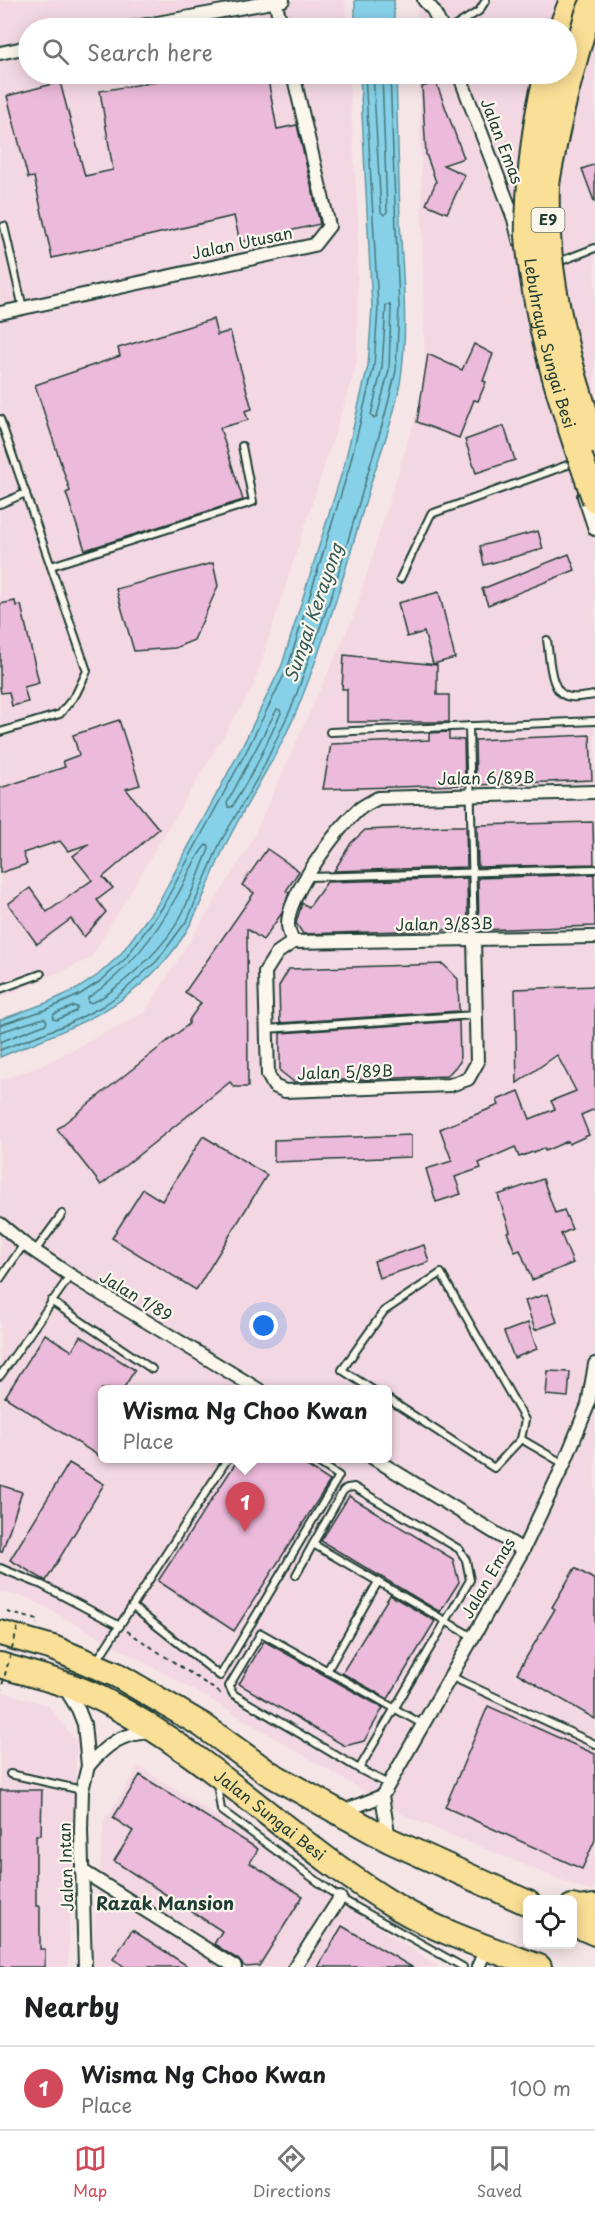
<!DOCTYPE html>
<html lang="en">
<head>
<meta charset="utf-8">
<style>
	body { margin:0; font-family:"Playpen Sans",sans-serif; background:#f6f6f6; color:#202124 }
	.controls { position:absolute; right:18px; bottom:18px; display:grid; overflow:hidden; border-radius:9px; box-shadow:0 3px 15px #0003 }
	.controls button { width:54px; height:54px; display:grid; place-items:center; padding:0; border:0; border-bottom:2px solid #e0e0e0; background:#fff; color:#202124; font:30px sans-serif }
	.you { position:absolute; left:264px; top:1326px; width:21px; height:21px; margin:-15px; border:4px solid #fff; border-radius:50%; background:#1a73e8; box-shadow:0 0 0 9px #1a73e833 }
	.badge { display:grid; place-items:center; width:39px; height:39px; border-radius:50%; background:#d1495b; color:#fff; font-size:20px; font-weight:700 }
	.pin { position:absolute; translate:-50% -50px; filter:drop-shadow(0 2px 3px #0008) }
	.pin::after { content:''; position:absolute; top:32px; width:21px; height:18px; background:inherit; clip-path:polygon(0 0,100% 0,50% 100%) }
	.popup { position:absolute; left:98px; top:1385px; width:294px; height:78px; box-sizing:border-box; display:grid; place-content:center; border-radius:9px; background:#fff; filter:drop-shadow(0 2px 4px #0005); font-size:20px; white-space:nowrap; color:#757577 }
	.popup b { font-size:22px; color:#202124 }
	.popup::after { content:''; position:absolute; left:50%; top:100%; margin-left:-12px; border:12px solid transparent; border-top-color:#fff }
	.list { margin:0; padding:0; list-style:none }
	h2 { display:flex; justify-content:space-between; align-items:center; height:78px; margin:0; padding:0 24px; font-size:26px }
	h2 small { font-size:20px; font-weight:400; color:#757577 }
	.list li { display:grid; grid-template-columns:39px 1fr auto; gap:18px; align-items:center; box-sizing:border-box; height:84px; padding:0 24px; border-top:2px solid #e0e0e0 }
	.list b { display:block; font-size:22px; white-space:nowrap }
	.list p { margin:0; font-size:20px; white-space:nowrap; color:#757577 }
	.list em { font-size:20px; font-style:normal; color:#757577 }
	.icon { flex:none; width:33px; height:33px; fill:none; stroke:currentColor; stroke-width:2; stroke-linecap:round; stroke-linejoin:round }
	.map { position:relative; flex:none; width:595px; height:1967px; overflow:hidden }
	.search { position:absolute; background:#fff; box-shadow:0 3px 15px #0003; left:18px; right:18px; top:18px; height:66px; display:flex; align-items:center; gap:15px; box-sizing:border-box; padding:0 21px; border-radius:33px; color:#757577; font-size:22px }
	.sheet { height:162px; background:#fff }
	nav { display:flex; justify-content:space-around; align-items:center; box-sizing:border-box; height:84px; border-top:2px solid #e0e0e0; background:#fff; font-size:16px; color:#757577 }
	nav a { display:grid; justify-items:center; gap:3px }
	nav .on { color:#d1495b }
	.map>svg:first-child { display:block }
</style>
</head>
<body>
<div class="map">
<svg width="595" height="1967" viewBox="0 0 595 1967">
	<rect width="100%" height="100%" fill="#f6e5e7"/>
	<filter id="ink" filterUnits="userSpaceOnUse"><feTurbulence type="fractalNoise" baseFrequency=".0167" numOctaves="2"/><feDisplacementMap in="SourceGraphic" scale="12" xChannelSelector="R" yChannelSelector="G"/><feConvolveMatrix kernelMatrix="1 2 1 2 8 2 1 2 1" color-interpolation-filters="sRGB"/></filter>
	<g filter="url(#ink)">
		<g fill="#f3d8e3" fill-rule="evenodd">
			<polygon points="0,0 345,0 346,28 28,28 28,74 349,74 358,217 357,365 253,687 90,959 0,998"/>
			<path d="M417,0H595V1888L588,1891L407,1817L199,1693L29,1598L0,1592V1080L43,1065L145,1012L248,848L354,615L425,386L419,74H566V28H418ZM103,1390H388V1458H103Z"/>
			<polygon points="0,1691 48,1705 77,1742 68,1967 0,1967"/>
			<polygon points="139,1766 269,1850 346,1906 439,1967 91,1967 104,1821"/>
		</g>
		<g fill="#87d1e8" stroke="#5d96a0" stroke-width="1.5">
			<rect x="355" y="0" width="39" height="28"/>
			<path d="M360,74H396C397,123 399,172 400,221C402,270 408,319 402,369C398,409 381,450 369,489C348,562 327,635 299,705C279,755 248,798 225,846C204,890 196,928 161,965C115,1016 60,1031 0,1057V1020L46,1003L77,989L98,975L120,955L157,905L242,747L282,665L344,466L368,366L372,307Z"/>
		</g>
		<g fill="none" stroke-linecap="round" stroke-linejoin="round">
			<g stroke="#49787c" stroke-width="1.5">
				<polyline points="373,74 381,212 384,215 387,212 382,74"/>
				<polygon points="386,305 390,305 391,308 389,370 377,416 374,419 371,415 382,367"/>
				<polygon points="277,709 280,710 281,713 256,766 232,807 228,807 227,803"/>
				<path d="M206,845L209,846V849C200,871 192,893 182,914C168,942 144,965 120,984C111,991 99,1002 88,1003V998C128,971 155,936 178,894C187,878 194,858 206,845Z"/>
				<polygon points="74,1006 77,1007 76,1011 57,1020 53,1019 54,1014"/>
				<polyline points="0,1025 48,1009 79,995 102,980 125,959 162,908 247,750 288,667 349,468 374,366 378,307 365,74"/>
				<polyline points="0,1032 44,1018 47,1021 46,1024 0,1042"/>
				<polyline points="0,1050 68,1024 103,1006 120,994 157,961 188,919 220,843 262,770 293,704 334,588 385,415 396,371 399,308 390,74"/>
			</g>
		</g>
		<g fill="#ecbada" stroke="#1f3d34" stroke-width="1.5">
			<polygon points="201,74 267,74 277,129 297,125 320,224 240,242 234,216 52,258 34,177 28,178 7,96 60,82 85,176 113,170 100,91"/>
			<polygon points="436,82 464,158 443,165 465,175 447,213 426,204 436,182 426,154 422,87"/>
			<polygon points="595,164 595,201 594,201 582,169"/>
			<polygon points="213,319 217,335 230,331 252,409 245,411 248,420 220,428 243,500 85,550 66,493 70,491 35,385 120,356 118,348"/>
			<polygon points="474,344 493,354 483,381 486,382 478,401 474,400 459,438 417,422 428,354 462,370"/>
			<polygon points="504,426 515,460 476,473 465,440"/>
			<polygon points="538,531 543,549 484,565 480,546"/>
			<polygon points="569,554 575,570 488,605 482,589"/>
			<polygon points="213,563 218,586 194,640 175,648 134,651 116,589"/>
			<polygon points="439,592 455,658 433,664 424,632 407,637 398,603"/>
			<polygon points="15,601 16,606 21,605 39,683 24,687 28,702 12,706 9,692 1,693 0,688 0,604"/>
			<polygon points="344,655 437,665 437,695 449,695 449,722 347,722 347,689 342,689"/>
			<polygon points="119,720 140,785 126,789 159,829 103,877 113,888 97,900 106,912 84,937 71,919 37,944 8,904 30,888 47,912 92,880 73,856 89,844 68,851 60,841 23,853 27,864 0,873 0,788 65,767 63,761 79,755 73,735"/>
			<polygon points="449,732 449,739 464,740 465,785 323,789 331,744 429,740 429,733"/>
			<polygon points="590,735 592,780 476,785 475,740"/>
			<polygon points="593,822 594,864 478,867 477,825"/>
			<polygon points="452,826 466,826 467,867 334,871 351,843 365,830"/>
			<polygon points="267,849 299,871 286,891 289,893 282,913 263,940 247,929 248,1087 234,1087 230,1082 101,1185 57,1129 189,1024 189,1020 201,1003 185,992 254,893 242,885"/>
			<polygon points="594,874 595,926 479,930 478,878"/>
			<polygon points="467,878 468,929 303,934 296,923 302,903 309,907 327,882"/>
			<polygon points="443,964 458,979 459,1011 280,1023 279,986 289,969"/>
			<polygon points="595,986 595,1109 581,1115 589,1135 569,1144 568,1141 545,1151 544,1148 519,1157 515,1147 479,1163 481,1168 455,1177 461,1194 436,1202 426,1169 452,1161 440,1129 499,1105 497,1100 519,1091 530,1119 555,1109 551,1101 576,1091 557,1055 517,1083 515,989"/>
			<polygon points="459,1021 460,1062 447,1076 294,1082 280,1071 280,1033"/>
			<polygon points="411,1135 411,1157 274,1162 274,1140"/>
			<polygon points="203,1136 267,1175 196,1290 112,1238 143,1189 162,1201"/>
			<polygon points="543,1179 555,1213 564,1210 572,1229 561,1234 573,1263 532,1280 520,1250 515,1252 507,1232 510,1231 498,1195"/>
			<polygon points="424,1245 429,1262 379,1278 374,1261"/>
			<polygon points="548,1294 557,1322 535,1330 525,1301"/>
			<polygon points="528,1323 537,1349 514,1358 504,1332"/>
			<polygon points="45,1334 72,1351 81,1336 135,1370 123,1389 102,1389 102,1458 5,1397"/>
			<polygon points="548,1371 570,1372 568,1397 546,1395"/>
			<polygon points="239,1458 295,1458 330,1481 234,1631 158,1581"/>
			<polygon points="69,1463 104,1484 46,1581 10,1560"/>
			<polygon points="0,1485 22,1492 2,1552 0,1552"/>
			<polygon points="349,1496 453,1559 459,1582 440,1612 321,1541"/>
			<polygon points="575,1568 595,1580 595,1719 517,1673 555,1609 552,1607"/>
			<polygon points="390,1595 435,1621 388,1699 342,1673"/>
			<polygon points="264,1641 383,1708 364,1741 345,1746 239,1684"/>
			<polygon points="488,1706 595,1754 595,1840 582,1869 445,1807"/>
			<polygon points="140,1775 258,1849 250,1863 303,1896 259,1966 246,1967 243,1965 239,1960 214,1944 222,1931 114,1861 133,1831 113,1818"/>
			<polygon points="0,1790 42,1790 41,1835 36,1835 36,1906 40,1906 40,1949 45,1949 45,1967 0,1967"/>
			<polygon points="342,1926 412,1967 318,1967"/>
			<polygon points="132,1930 143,1937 189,1967 125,1967 113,1959"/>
		</g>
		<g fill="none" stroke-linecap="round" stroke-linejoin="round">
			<defs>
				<g id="service">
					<polyline points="452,28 479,11 486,0"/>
					<polyline points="4,226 23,308"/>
					<polyline points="556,263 595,248"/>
					<polyline points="0,419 87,671 76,694 60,714 0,732"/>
					<polyline points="0,504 26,493"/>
					<polyline points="51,566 253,502 242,446"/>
					<polyline points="400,579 431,514 573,463"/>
					<path d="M547,640C550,657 549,696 571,697C579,698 587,696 595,695"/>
					<polyline points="469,726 474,940"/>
					<polyline points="330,732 595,721"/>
					<polyline points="308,877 595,869"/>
					<polyline points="0,989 41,974"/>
					<polyline points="266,1029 475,1015"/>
					<polyline points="35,1251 62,1214"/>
					<polyline points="0,1279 24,1244"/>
					<polyline points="51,1301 152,1369"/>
					<polyline points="0,1376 70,1276"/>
					<polyline points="373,1390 342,1370 384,1311 441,1273 525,1420 521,1439 494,1468 388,1399"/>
					<polyline points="521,1439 564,1464"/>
					<polyline points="0,1568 42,1585 120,1626"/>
					<polyline points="296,1575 313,1544"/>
					<polyline points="133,1607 220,1676 339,1476 312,1458"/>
					<polyline points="96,1662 228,1458"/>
					<polyline points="327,1671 378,1582"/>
					<polyline points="450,1676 595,1744"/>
					<polyline points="359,1769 470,1580 466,1560 459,1549 354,1487 347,1488 343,1491 313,1544 473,1637"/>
					<polyline points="10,1774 82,1790"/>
					<polyline points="217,1783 221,1810 340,1898 463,1967"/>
					<polyline points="388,1784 359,1769 233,1694 229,1686 261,1633 422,1724"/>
				</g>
				<g id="minor">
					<polyline points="424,0 433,10 442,28"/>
					<polyline points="275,1 282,28"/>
					<polyline points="130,28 283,0"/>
					<polyline points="0,53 28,47"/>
					<polyline points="459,74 514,219 519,240"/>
					<polyline points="0,313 314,245 329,226 293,74"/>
					<polyline points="584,496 595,529"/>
					<path d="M474,940L477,1063L468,1079L450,1085L285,1091L274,1086L268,1075L265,972L277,953L293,942C291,937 288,930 288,924C288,895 336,830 358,810C364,805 371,802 378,798L595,792"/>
					<polyline points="293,942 595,937"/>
					<polyline points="0,1224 24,1244 70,1275 259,1390"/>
					<polyline points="373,1458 523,1550"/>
					<polyline points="65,1688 78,1709 84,1724 88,1766 82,1790 81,1830 85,1967"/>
					<path d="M88,1766C108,1743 122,1733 153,1732"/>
					<polyline points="341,1812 382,1796"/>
					<polyline points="389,1839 382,1796 523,1550 564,1464 588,1405 595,1364"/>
					<polyline points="81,1870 235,1967"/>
					<polyline points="295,1967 340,1898"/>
					<polyline points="478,1967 487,1947"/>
				</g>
				<g id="motorway">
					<polyline points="561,28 572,0"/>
					<polyline points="0,1633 53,1648 117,1675 202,1725 267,1772 340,1813 389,1840 528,1903"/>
					<path id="s1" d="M0,1665C36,1676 74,1684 107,1702C213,1757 295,1846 397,1907C441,1933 491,1949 539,1967"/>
					<polyline points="572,1907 580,1909 595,1907"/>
					<polyline points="572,1923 595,1933"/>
				</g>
			</defs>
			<use href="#service" stroke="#1f3d34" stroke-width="10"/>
			<use href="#minor" stroke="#1f3d34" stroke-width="16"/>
			<use href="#motorway" stroke="#1f3d34" stroke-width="28"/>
			<g stroke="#1f3d34" stroke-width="2" stroke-dasharray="4.5 4.5" stroke-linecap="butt">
				<polyline points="7,1612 38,1620 37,1624"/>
				<polyline points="127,1631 220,1693 222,1692"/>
			</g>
			<use href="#service" stroke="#fbf7ec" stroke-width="6"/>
			<use href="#minor" stroke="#fbf7ec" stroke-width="12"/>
			<use href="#motorway" stroke="#fadf96" stroke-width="24"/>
			<defs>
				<g id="motorway-bridge">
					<path d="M594,0L588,13C575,57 563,100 554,146C552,159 548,173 547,186C544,273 566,360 595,441"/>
					<path id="s2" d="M547,74C536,115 531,157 529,200C529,212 527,224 528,236C535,327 565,415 595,500"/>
				</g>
			</defs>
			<use href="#motorway-bridge" stroke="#1f3d34" stroke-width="28" stroke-linecap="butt"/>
			<polyline stroke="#1f3d34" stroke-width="2" stroke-dasharray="4.5 4.5" stroke-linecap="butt" points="0,1693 19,1623"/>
			<use href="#motorway-bridge" stroke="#fadf96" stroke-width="24"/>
		</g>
	</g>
	<g text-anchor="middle" stroke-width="4.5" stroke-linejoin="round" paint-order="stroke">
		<rect fill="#fbf7ec" stroke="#61756b" stroke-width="1.5" x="531.5" y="208" width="33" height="24" rx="4.5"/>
		<g font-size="15" font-weight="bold" fill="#1f3d34">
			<text x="548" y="225">E9</text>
		</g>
		<g font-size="16" fill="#1f3d34" stroke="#fbf7ec">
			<text transform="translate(502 141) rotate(69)" y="6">Jalan Emas</text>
			<text transform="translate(242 243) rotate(-12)" y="6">Jalan Utusan</text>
			<text dy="6" stroke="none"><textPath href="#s2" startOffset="273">Lebuhraya Sungai Besi</textPath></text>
			<text transform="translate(486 778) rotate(-1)" y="6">Jalan 6/89B</text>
			<text transform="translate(444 924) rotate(-1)" y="6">Jalan 3/83B</text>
			<text transform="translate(345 1072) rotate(-2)" y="6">Jalan 5/89B</text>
			<text transform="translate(136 1296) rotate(31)" y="6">Jalan 1/89</text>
			<text transform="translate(488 1578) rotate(-60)" y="6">Jalan Emas</text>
			<text dy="6" stroke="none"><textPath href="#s1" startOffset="312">Jalan Sungai Besi</textPath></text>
			<text transform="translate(66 1867) rotate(-92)" y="6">Jalan Intan</text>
		</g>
		<g font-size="18" font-style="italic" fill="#345b58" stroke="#fbf7ec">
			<text transform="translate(314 613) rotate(-71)" y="6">Sungai Kerayong</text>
		</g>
		<g font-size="18" font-weight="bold" fill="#1f3d34" stroke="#fbf7ec">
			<text x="165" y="1910">Razak Mansion</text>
		</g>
	</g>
</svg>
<div class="controls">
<button><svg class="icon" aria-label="locate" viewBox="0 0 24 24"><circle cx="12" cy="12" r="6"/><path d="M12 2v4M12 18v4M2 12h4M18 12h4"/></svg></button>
</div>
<div class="you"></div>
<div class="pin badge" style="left:245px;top:1532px">1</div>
<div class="popup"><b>Wisma Ng Choo Kwan</b>Place</div>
<div class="search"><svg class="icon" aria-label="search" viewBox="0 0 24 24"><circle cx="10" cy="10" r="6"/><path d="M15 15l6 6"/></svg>Search here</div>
</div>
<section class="sheet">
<h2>Nearby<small></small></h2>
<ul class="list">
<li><span class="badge">1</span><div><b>Wisma Ng Choo Kwan</b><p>Place</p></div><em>100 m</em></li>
</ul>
</section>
<nav>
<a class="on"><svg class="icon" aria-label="map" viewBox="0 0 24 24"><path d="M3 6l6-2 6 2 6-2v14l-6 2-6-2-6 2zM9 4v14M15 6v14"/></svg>Map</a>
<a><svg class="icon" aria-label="directions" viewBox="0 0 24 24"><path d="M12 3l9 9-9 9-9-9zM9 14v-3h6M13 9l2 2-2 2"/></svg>Directions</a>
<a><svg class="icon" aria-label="saved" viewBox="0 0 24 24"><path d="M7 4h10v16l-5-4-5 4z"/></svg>Saved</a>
</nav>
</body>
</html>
